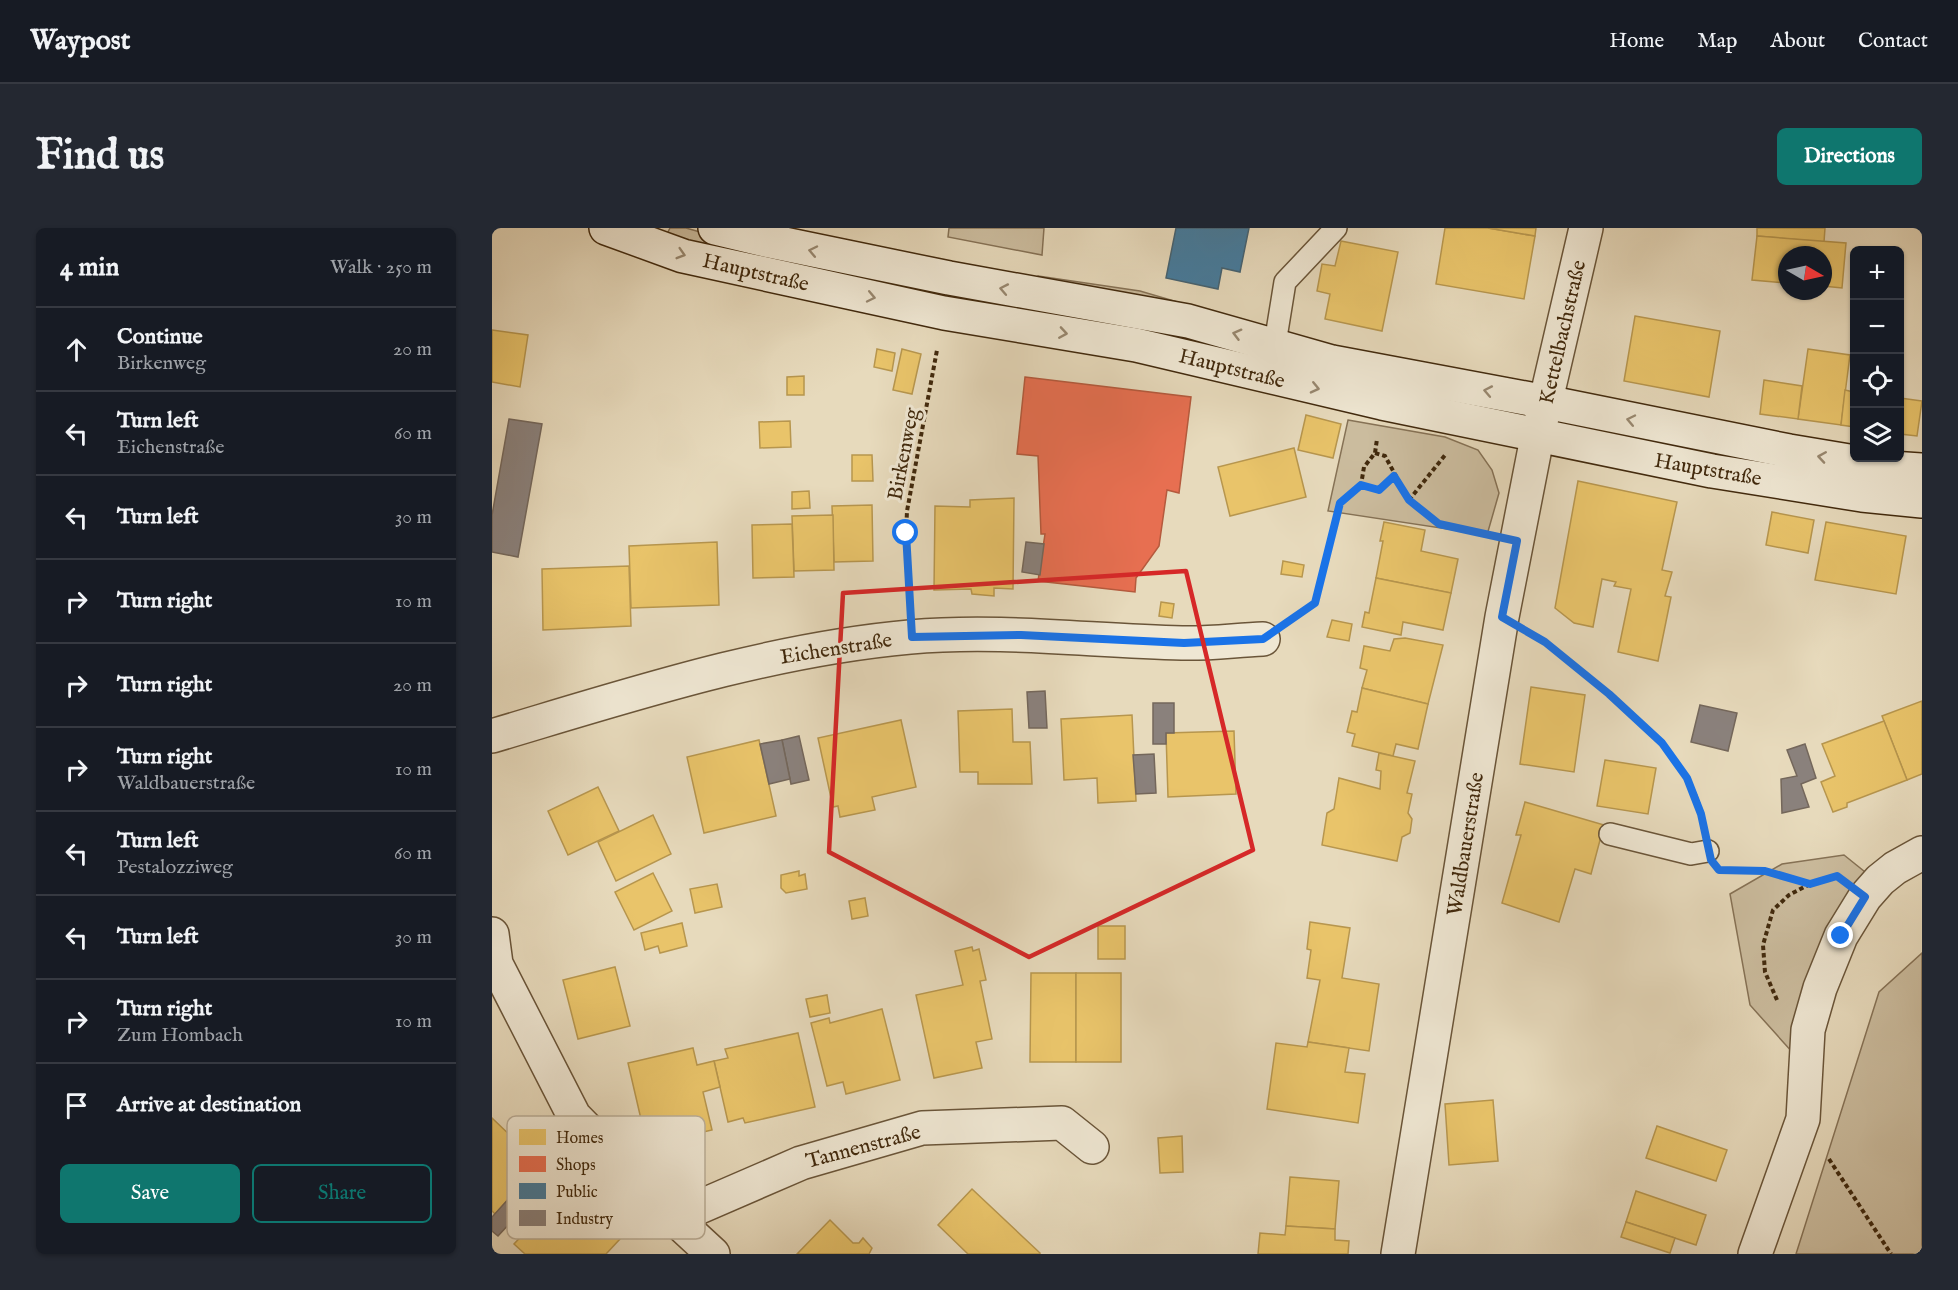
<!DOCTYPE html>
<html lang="en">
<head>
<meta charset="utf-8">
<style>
	body { margin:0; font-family:"IM FELL English",serif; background:#242831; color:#f1f3f6 }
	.controls { position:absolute; right:18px; top:18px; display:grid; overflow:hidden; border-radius:9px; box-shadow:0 2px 4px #0004 }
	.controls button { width:54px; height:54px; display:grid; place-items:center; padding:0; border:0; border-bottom:2px solid #363941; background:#171b24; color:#f1f3f6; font:30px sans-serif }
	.compass { position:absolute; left:1286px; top:18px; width:54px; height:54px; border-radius:50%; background:#171b24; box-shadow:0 2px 4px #0004; rotate:99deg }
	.stop { position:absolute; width:18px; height:18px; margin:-14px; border:4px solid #1a73e8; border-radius:50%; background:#fff }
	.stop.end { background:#1a73e8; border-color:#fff; box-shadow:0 2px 6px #0008 }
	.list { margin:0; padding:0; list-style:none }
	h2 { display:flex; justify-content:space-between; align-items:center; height:78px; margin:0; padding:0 24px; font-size:26px }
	h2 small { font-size:20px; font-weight:400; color:#9ea1a6 }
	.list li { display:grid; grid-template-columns:39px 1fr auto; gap:18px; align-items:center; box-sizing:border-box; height:84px; padding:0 24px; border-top:2px solid #363941 }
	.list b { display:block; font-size:22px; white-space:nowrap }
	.list p { margin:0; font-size:20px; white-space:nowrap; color:#9ea1a6 }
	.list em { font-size:20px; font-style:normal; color:#9ea1a6 }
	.actions { display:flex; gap:12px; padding:18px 24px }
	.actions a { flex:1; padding:14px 0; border:2px solid #0f766e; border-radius:9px; text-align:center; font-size:21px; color:#0f766e }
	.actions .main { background:#0f766e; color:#fff }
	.icon { flex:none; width:33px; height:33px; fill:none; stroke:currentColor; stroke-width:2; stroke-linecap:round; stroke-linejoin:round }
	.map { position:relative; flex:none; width:1430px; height:1026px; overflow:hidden; border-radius:9px }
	header { display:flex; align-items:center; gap:36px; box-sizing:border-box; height:84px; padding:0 30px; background:#171b24; border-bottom:2px solid #363941 }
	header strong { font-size:28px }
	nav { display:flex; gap:33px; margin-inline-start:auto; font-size:21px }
	.intro { display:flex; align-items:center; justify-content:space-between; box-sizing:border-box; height:144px; padding:0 36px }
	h1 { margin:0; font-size:42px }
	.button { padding:15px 27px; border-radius:9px; background:#0f766e; color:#fff; font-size:21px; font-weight:700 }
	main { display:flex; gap:36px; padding:0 36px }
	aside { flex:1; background:#171b24; border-radius:9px; box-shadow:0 2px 4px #0004 }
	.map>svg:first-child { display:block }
</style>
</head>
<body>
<header>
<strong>Waypost</strong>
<nav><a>Home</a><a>Map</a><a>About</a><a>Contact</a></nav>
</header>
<div class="intro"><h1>Find us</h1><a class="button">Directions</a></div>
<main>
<aside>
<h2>4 min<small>Walk · 250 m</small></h2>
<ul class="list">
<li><svg class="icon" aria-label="ahead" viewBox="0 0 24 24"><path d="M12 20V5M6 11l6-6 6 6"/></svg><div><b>Continue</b><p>Birkenweg</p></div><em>20 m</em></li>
<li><svg class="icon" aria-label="left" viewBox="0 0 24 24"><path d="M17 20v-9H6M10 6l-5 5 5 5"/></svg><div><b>Turn left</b><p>Eichenstraße</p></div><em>60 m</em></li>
<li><svg class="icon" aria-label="left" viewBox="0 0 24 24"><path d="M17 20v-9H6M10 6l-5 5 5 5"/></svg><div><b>Turn left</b></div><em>30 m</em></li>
<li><svg class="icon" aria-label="right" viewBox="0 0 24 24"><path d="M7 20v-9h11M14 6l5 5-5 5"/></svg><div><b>Turn right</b></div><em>10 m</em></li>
<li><svg class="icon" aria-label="right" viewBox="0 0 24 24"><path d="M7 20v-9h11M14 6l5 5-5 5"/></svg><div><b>Turn right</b></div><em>20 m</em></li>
<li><svg class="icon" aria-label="right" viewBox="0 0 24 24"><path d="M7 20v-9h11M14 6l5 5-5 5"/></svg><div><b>Turn right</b><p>Waldbauerstraße</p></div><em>10 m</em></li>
<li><svg class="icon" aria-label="left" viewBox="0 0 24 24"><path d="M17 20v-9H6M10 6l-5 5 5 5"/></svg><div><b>Turn left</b><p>Pestalozziweg</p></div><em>60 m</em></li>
<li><svg class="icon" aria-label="left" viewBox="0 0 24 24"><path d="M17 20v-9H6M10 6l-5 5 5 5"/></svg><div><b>Turn left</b></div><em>30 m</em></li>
<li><svg class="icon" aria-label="right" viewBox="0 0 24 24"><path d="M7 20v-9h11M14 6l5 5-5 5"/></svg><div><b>Turn right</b><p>Zum Hombach</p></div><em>10 m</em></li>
<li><svg class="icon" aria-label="arrive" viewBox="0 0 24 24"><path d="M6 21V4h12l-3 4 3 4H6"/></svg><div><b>Arrive at destination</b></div></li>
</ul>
<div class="actions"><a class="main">Save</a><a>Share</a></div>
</aside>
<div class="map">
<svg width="1430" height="1026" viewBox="0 0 1430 1026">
	<rect width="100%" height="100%" fill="#e7dabc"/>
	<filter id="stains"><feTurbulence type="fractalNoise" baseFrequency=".00333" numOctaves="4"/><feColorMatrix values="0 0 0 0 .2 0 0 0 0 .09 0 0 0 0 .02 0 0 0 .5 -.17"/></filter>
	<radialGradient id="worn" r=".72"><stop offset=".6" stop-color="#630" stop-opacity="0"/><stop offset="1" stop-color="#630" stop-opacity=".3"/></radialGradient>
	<g fill="#cbbc9e" stroke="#867256" stroke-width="1.5">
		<polygon points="178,0 194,0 278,24 451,63 451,70 178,9 176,4"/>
		<polygon points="457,0 552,0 550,27 456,9"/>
		<polygon points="546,48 648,63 699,78 544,54"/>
		<polygon points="856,192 953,209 986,222 1000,242 1007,265 995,307 836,283"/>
		<polygon points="1352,627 1378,648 1301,825 1258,777 1238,666 1290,636"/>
		<polygon points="1430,725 1430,1026 1304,1026 1387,764"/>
	</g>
	<g fill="#e9c46a" stroke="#b7964e" stroke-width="1.5">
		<polygon points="953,0 996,0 1043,8 1032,71 944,56"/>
		<polygon points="996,0 1044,0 1043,8"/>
		<polygon points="1265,0 1333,0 1332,14 1265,8"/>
		<polygon points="1265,8 1354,15 1350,60 1331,58 1331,27 1295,27 1295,55 1260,52"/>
		<polygon points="849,13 906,24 890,103 833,91 838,66 825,63 830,36 843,38"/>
		<polygon points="1143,88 1228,103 1217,169 1132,153"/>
		<polygon points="0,102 36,107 28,159 0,154"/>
		<polygon points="385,121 403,125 400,143 382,139"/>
		<polygon points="410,121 429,126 420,166 401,162"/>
		<polygon points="1316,121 1358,127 1349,197 1306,191"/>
		<polygon points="312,148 312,167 295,167 295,149"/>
		<polygon points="1272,152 1310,158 1306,191 1268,186"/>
		<polygon points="1353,162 1362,164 1362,199 1349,197"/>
		<polygon points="1408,170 1430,173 1425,208 1408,206"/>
		<polygon points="814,187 849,196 841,230 806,222"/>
		<polygon points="298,193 299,219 268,220 267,194"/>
		<polygon points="802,220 814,269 738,288 726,239"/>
		<polygon points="360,227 380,227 381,253 360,253"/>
		<polygon points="1086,253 1185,274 1170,342 1180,344 1173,368 1179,369 1166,433 1126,424 1139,361 1122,358 1124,354 1110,351 1101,399 1082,395 1063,380"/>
		<polygon points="317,263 318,280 300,281 300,264"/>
		<polygon points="522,270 521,361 502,360 502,368 480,366 479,361 442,362 443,278 478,279 478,272"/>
		<polygon points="380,277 381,333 342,334 340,278"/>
		<polygon points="1280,284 1322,292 1316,325 1274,317"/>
		<polygon points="341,287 342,342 302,343 300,288"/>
		<polygon points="892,294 933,302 929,323 966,331 959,365 884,350 891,313 888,313"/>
		<polygon points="1334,294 1414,308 1404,366 1323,352"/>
		<polygon points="300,296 302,349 261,350 260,297"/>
		<polygon points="225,314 227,377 139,380 137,318"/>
		<polygon points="791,333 812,337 810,349 789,346"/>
		<polygon points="137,338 139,398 51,402 50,341"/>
		<polygon points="884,350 959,365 951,402 911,394 909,407 870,399 873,384 877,385"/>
		<polygon points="669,374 682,376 680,390 667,388"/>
		<polygon points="840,392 860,396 857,413 835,409"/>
		<polygon points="913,410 951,417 936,476 870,460 875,442 868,440 872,418 898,423 902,411"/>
		<polygon points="1039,459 1093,467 1082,544 1028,536"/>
		<polygon points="870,460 936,476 926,521 904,516 901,528 860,518 863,506 855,504 860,483 865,484"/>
		<polygon points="1430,473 1430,546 1415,552 1390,488"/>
		<polygon points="520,481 521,514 538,514 540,556 486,556 486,544 468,544 466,483"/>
		<polygon points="640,487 644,573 606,575 605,550 572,552 569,491"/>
		<polygon points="409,492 424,559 380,569 383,582 348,589 346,578 341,579 326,510"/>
		<polygon points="1392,493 1415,552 1355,575 1355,579 1341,584 1329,554 1343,548 1330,516"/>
		<polygon points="742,503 744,566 676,569 674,505"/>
		<polygon points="267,512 284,588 212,605 195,529"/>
		<polygon points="887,525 923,533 915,565 920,566 916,585 920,591 918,605 910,609 905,633 830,617 835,585 842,581 847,550 888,561 889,543 884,542"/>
		<polygon points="1113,532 1164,540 1156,586 1105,578"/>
		<polygon points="106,559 127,603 76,627 56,583"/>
		<polygon points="1033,574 1112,597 1099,646 1083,641 1067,694 1010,675 1029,607 1024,607"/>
		<polygon points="161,587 179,626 124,653 106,614"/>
		<polygon points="307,643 307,648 313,646 315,661 294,665 289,660 289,647"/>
		<polygon points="161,645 180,683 142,702 123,664"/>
		<polygon points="225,656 230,679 203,685 198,661"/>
		<polygon points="373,670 376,688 360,691 357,673"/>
		<polygon points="818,694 858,700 850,750 887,756 877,823 816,814 828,752 815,750 819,722 815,721"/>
		<polygon points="190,695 195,718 168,725 166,718 153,722 149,705"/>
		<rect x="606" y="698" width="27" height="33"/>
		<polygon points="480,719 481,723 487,721 494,752 488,753 500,811 484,814 490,840 442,850 424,767 471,757 463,723"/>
		<polygon points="123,739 138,798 86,811 71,752"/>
		<polygon points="539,745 584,745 584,834 538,834"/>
		<rect x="584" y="745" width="45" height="89"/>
		<polygon points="335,767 338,785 318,789 314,771"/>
		<polygon points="390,781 408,852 354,866 351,854 335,858 319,795 337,790 338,795"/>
		<polygon points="306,805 323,879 253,895 251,890 236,894 222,833 236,830 233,821"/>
		<polygon points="816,814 857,820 853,844 873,846 866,895 775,881 784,815 815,819"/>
		<polygon points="201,820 205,837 222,833 228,859 211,864 220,902 155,917 136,835"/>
		<polygon points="1001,872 1006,933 957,937 953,876"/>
		<polygon points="0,890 49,937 3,986 0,983"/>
		<polygon points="1165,898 1235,922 1224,953 1154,930"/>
		<polygon points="690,908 691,944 668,945 666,910"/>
		<polygon points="798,949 847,953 843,1001 794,998"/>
		<polygon points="75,960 128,1011 114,1026 33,1026 22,1016"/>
		<polygon points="480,961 548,1025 548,1026 476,1026 446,997"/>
		<polygon points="1144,963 1214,987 1204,1017 1134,994"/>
		<polygon points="338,992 361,1015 367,1015 371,1010 380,1020 377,1026 305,1026"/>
		<polygon points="1134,994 1183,1010 1178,1025 1129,1009"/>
		<polygon points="794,998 843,1001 843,1012 857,1013 856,1026 766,1026 768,1005 793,1007"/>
	</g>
	<polygon fill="#e76f51" stroke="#b55a3d" stroke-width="1.5" points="533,149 699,169 687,265 675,262 667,318 644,350 643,364 546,353 553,306 549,306 546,228 525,226"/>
	<polygon fill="#457b9d" stroke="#446272" stroke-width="1.5" points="684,0 757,0 748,44 730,40 726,61 674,50"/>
	<g fill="#8a817c" stroke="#74675b" stroke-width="1.5">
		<polygon points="17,191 50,196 26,329 0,324 0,287"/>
		<polygon points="534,314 552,316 548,347 530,344"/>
		<polygon points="553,463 555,500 537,500 535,464"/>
		<polygon points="661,475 682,475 682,505 674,505 674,516 661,516"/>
		<polygon points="1208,477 1245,485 1236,523 1199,514"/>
		<polygon points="307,508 317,552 299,556 290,512"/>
		<polygon points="290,512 298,551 277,556 268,516"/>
		<polygon points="1313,516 1324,550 1309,556 1317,579 1290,585 1289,551 1305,548 1295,522"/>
		<polygon points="662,526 664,565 644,566 641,527"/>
		<polygon points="20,967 33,979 6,1008 0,1003 0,989"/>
	</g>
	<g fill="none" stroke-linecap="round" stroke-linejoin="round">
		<defs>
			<g id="lane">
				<polyline points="781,128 793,54 844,0"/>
				<polyline points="1118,606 1199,626 1216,623"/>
			</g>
			<g id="street">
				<path d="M0,508C138,467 274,422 418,409C509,401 599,413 690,415C717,416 744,412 771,411"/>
				<polyline points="0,706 4,736 82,888 182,990 221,1026"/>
				<polyline points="182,990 309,935 430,900 570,895 600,919"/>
				<polyline points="906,1026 1010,389 1044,215 1094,0"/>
				<polyline points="1263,1026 1311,891 1316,802 1328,760 1349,708 1373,669 1388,652 1403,640 1430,625"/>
			</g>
			<g id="secondary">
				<polyline points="114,0 191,28 452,85 644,117 890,175 1220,243 1370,267 1430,273"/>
				<polyline points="223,0 273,12 457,50 696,93 840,134 1054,174 1297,223 1399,240 1430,242"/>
			</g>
		</defs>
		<use href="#lane" stroke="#6a5539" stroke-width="24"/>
		<use href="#street" stroke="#6a5539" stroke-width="36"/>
		<use href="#secondary" stroke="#41290d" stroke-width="36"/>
		<g stroke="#41290d" stroke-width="4" stroke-dasharray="4.5 3" stroke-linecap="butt">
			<polyline points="883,225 893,228 917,272 926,281 947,296 989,305"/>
			<polyline points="869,257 887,262 902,248"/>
			<polyline points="917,272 954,226"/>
			<polyline points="418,372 414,305 415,283 445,122"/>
			<polyline points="800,391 823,375 848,275 869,257 872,239 883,225 885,211"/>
			<path d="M1045,409C1062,419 1077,433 1092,445C1139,484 1199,529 1211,593"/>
			<polyline points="1239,642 1273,643 1318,656 1343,648"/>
			<polyline points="1285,772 1273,744 1271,717 1281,682 1297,667 1318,656"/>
			<polyline points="1337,931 1399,1026"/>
		</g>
		<use href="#lane" stroke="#efe7d3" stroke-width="21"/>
		<use href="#street" stroke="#efe7d3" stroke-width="33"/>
		<use href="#secondary" stroke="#efe7d3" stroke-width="33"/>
	</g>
	<defs><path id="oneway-chevron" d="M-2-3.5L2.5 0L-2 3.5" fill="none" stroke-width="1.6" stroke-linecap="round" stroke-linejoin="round" transform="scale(1.5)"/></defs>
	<g stroke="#988870">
		<use href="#oneway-chevron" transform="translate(321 23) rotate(-168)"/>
		<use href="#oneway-chevron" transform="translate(189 26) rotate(17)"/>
		<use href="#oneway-chevron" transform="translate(512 61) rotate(-169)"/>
		<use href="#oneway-chevron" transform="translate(379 69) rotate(12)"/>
		<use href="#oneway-chevron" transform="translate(571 105) rotate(9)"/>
		<use href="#oneway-chevron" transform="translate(745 106) rotate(-165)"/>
		<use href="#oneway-chevron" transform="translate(823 160) rotate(13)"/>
		<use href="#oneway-chevron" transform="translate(996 163) rotate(-169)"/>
		<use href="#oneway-chevron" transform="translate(1139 192) rotate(-168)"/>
		<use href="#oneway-chevron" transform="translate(1330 229) rotate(-171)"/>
	</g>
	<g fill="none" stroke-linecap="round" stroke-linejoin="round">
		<polyline stroke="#1a73e8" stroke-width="8" points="414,305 420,409 529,407 692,415 771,411 823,375 848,275 869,257 887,262 902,248 917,272 947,296 1025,313 1010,389 1053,414 1117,466 1170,515 1195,550 1209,586 1219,632 1227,642 1273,643 1318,656 1345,648 1373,669 1349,708"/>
	</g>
	<path fill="none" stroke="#d62828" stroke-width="4.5" stroke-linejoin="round" d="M694,343L761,622L537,729L337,624L351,365Z"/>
	<g text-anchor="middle" stroke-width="6" stroke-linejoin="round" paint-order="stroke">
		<g font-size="21" fill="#41290d" stroke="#efe7d3">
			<text transform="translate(264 44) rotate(13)" y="7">Hauptstraße</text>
			<text transform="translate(1070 104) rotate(-77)" y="7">Kettelbachstraße</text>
			<text transform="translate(740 140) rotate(14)" y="7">Hauptstraße</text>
			<text transform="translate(411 226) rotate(-79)" y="7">Birkenweg</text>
			<text transform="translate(1216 241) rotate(10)" y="7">Hauptstraße</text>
			<text transform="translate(344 420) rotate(-9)" y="7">Eichenstraße</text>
			<text transform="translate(973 616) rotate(-81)" y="7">Waldbauerstraße</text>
			<text transform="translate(371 918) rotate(-15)" y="7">Tannenstraße</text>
		</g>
	</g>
	<rect x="15" y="888" width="198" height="123" rx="9" fill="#efe7d3" stroke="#bbae98" stroke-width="1.5"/>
	<rect x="27" y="901" width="27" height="16" fill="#e9c46a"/>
	<rect x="27" y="928" width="27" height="16" fill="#e76f51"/>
	<rect x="27" y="955" width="27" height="16" fill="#457b9d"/>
	<rect x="27" y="982" width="27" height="16" fill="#8a817c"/>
	<g font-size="16" fill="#41290d">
		<text x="64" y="915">Homes</text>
		<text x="64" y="942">Shops</text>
		<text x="64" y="969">Public</text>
		<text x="64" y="996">Industry</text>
	</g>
	<rect width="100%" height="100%" filter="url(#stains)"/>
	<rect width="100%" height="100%" fill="url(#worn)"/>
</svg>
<div class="controls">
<button>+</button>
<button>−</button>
<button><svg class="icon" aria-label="locate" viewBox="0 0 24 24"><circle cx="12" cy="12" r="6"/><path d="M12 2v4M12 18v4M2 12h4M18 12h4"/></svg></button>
<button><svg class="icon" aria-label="layers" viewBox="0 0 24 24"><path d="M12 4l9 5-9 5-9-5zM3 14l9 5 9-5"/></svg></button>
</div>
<svg class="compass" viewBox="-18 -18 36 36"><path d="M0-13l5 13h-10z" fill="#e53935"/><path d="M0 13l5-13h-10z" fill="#9ea1a6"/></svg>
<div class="stop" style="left:414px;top:305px"></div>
<div class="stop end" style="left:1349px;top:708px"></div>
</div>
</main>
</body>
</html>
